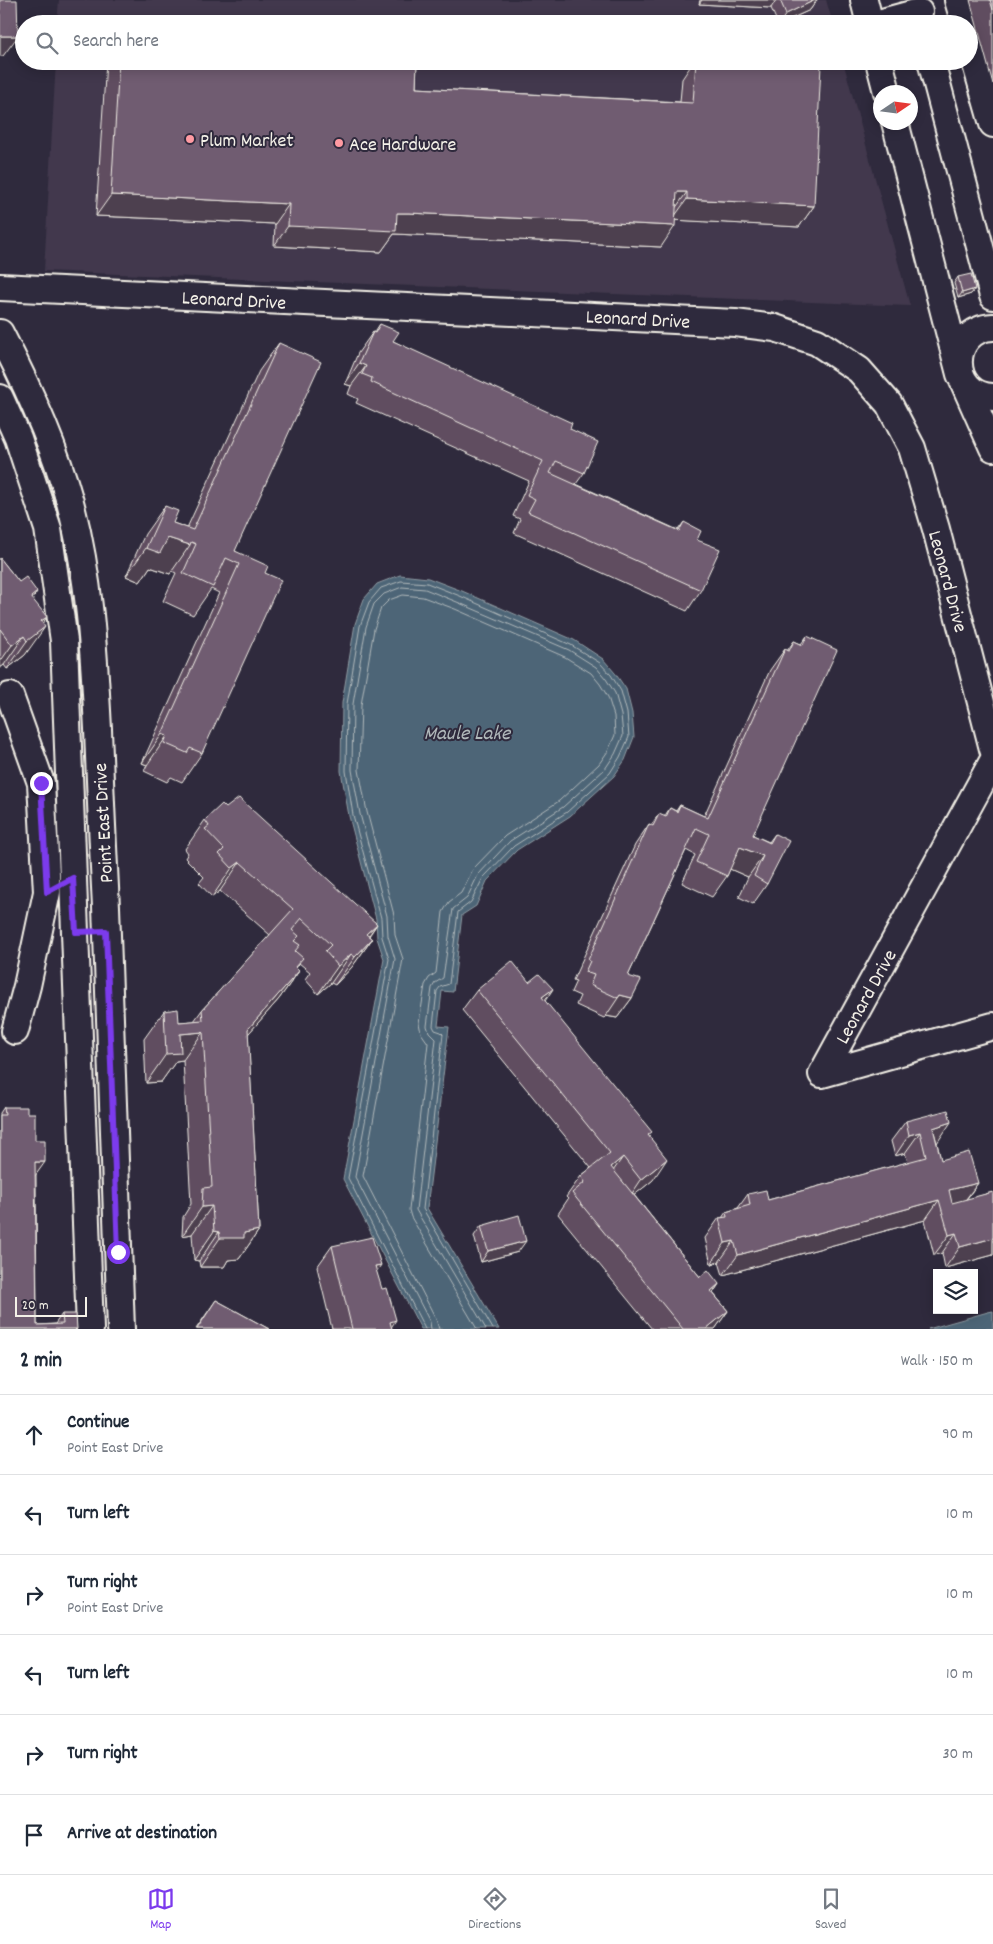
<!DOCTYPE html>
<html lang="en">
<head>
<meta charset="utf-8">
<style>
	body { margin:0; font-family:Dekko,sans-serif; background:#f2f2f3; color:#1f2937 }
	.controls { position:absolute; right:15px; bottom:15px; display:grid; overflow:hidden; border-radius:0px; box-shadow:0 2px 12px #0003 }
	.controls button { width:45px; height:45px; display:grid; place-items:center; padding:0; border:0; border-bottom:1px solid #e0e1e3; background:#fff; color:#1f2937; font:25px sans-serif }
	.compass { position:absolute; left:873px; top:85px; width:45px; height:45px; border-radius:50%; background:#fff; box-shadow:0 2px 12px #0003; rotate:77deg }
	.scale { position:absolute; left:15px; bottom:12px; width:72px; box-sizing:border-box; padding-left:5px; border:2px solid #f4f1e8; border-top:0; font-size:14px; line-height:18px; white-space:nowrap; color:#f4f1e8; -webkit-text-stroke:4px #2f2a3d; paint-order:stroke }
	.stop { position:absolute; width:15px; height:15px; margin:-11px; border:4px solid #7c3aed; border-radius:50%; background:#fff }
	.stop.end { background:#7c3aed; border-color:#fff; box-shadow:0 1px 5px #0008 }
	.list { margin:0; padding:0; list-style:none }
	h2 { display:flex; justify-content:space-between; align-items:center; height:65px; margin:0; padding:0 20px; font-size:21px }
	h2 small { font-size:16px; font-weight:400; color:#747a83 }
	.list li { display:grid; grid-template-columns:32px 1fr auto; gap:15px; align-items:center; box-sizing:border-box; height:80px; padding:0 20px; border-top:1px solid #e0e1e3 }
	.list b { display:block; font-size:19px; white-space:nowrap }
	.list p { margin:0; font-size:16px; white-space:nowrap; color:#747a83 }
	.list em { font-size:16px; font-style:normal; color:#747a83 }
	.icon { flex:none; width:28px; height:28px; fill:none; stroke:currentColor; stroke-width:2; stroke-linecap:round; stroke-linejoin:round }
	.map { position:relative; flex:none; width:993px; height:1329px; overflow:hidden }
	.search { position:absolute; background:#fff; box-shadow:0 2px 12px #0003; left:15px; right:15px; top:15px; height:55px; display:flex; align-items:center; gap:12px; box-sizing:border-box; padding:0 18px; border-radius:28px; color:#747a83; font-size:19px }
	.sheet { height:545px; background:#fff }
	nav { display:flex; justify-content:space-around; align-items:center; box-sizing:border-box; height:70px; border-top:1px solid #e0e1e3; background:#fff; font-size:14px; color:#747a83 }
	nav a { display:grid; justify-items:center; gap:2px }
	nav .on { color:#7c3aed }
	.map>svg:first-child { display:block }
</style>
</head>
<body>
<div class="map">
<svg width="993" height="1329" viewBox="0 0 993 1329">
	<rect width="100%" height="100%" fill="#2f2a3d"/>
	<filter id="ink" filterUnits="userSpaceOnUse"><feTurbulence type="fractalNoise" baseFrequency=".02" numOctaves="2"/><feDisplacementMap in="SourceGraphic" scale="10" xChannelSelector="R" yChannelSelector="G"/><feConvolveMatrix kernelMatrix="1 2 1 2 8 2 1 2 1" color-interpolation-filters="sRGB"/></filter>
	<g filter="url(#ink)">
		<g fill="#42394d">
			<polygon points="59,0 826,0 833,24 57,24"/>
			<polygon points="56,61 843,61 910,306 44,271"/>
		</g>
		<g fill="#4d6577" stroke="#909da4">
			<polygon points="400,575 428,578 462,591 574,640 603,659 615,673 626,689 632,713 634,737 625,760 614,776 570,816 517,850 487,881 476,906 462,915 453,992 442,991 438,1026 449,1027 427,1208 499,1329 421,1329 343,1179 384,959 377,938 376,919 349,816 341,771 342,703 355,624 364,599 377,584"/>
			<polygon points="993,1311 993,1329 928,1329 988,1312"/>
		</g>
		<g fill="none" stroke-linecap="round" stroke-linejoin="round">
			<g stroke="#b1b9bb" stroke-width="1">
				<polyline points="425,1329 348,1178 389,959 382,937 381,918 353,815 346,771 347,704 360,626 369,602 381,588 401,581 427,583 460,596 571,645 600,663 611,675 621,691 627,713 629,737 620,757 610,773 567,812 514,846 483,878 471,902 458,912 449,984 440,987 437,991 433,1026 435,1030 441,1032 443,1034 423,1209 493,1329"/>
				<polyline points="431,1329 430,1322 355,1177 395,959 388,936 387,916 360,814 352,770 353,704 366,627 374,604 384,594 402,587 425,589 457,602 569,650 596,667 606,679 615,693 621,715 623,736 615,754 605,769 563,807 510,841 478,875 467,898 453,909 443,978 435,983 432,988 427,1026 429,1032 436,1039 416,1210 486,1329"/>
				<polyline points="439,1329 436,1319 363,1176 403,959 395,935 394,915 367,812 359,770 361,705 374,629 381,608 389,600 403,595 423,597 455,609 565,657 591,673 600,684 608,697 614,716 615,735 608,751 599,764 559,801 505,836 473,869 461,893 449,902 443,912 436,973 429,978 425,985 419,1023 421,1033 428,1043 409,1210 411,1217 477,1329"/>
			</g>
			<defs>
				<g id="minor">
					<polyline points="864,0 870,24"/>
					<polyline points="958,0 965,24"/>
					<polyline points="875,24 919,12"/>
					<polyline points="969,40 993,124"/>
					<polyline points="879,61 887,92"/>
					<polyline points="931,61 993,296"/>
					<polyline points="895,122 960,374 993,448"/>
					<polyline points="0,287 735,323 775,328 817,342 859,370 889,404 912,448 936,529 993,749"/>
					<path d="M993,327C947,329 948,396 993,397"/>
					<path d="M0,333C28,387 54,444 70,502C90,577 94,653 98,729C100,788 103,848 106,907C111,1048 116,1188 121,1329"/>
					<polyline points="0,398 18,438 48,529 64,641 90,1329"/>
					<polyline points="10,696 41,783 47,892 27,986 15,1031"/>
					<polyline points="993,761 822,1074 993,1026"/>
				</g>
			</defs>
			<use href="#minor" stroke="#f4f1e8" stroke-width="30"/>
			<use href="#minor" stroke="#2f2a3d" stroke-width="26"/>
		</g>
		<g fill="#604e61" stroke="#f4f1e8">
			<polygon points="700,0 817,0 810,10 780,24 778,24 771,8 699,4"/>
			<polygon points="970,0 993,0 993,84"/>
			<polygon points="106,61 417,61 416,88 680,102 682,79 694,61 754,61 814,206 799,227 675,220 661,247 394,234 381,252 274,246 275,224 96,216"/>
			<polygon points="958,277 975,289 971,294 958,298 954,283"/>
			<polygon points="380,324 393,341 570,429 584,473 576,484 678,530 684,522 697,540 701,590 687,611 514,533 520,519 513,516 529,481 356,403 358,399 348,394 351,386 345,384 358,353 373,332 374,333"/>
			<polygon points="279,343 235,551 265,573 202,753 182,782 171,777 167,782 144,771 147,765 142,763 219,593 211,589 193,615 163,601 176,573 172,571 170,574 150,567 140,582 126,576 145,534 165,506 173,523 187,528 259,371"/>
			<polygon points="0,558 19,582 37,592 32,599 42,623 25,655 7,669 4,665 0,668"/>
			<polygon points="807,636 753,835 769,842 775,834 767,884 753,904 739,897 748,877 730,869 727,876 712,897 682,883 695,855 686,850 628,976 632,998 617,1018 606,1016 604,1018 576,1005 580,996 571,992 576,981 573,980 635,845 649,824 651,825 659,814 664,817 670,808 676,811 680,805 704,816 770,670 785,649 787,651 794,641 801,644"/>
			<polygon points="226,808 377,924 369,936 372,939 352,967 335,985 331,983 318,994 305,979 310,972 299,963 296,968 299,971 279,999 248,1034 259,1230 239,1259 228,1260 224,1267 200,1267 199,1261 194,1260 192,1234 182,1236 183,1217 191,1204 183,1060 176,1061 161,1082 146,1083 144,1039 164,1011 179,1022 194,1021 202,1010 270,935 220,891 212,897 199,883 204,877 185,858 188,853 185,849 205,820"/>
			<polygon points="529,982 545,1001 649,1136 653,1180 634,1195 700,1277 719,1284 713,1293 728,1311 715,1329 652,1329 558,1214 568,1199 566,1197 581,1176 591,1168 462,1010 477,990"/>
			<polygon points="4,1107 27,1113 36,1175 37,1325 55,1324 62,1314 77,1329 0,1329 0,1113"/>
			<polygon points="906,1121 937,1143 941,1160 978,1183 966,1200 993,1192 993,1255 945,1268 942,1253 934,1255 925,1220 723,1275 719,1262 711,1264 705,1238 719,1218 722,1218 726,1212 738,1208 748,1194 768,1200 908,1162 905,1153 895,1156 891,1141"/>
			<polygon points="481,1226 518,1252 481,1262 474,1236"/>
			<polygon points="332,1246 376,1271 392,1329 332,1329 317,1267"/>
			<polygon points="216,1300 269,1329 196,1329"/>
		</g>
		<g fill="#4e404f" stroke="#f4f1e8">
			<polygon points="702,0 776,0 771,8 699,4"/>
			<polygon points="815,0 817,0 810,10 779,24 786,14"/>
			<polygon points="0,36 18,36 3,56 0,56"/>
			<polygon points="677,192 687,192 672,213"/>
			<polygon points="111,195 289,204 275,224 96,216"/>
			<polygon points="687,199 814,206 799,227 672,220"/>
			<polygon points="397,213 409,213 675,226 661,247 395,234 394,234 381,252 274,246 288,226"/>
			<polygon points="975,289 971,294 958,298 962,293"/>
			<polygon points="359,363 366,366 351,386 345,384"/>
			<polygon points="168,538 190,545 170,574 150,567 140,582 126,576 146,548"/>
			<polygon points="47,617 34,635 45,627 25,655 7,669 41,621"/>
			<polygon points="24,636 4,665 0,668 0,662 12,645"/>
			<polygon points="162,734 167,736 147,765 142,763"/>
			<polygon points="740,847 763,856 748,877 725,867"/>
			<polygon points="240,862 220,891 212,897 232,868"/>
			<polygon points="377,924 357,952 366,934"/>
			<polygon points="372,939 352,967 335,985 355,957"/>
			<polygon points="351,954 331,983 318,994 338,966"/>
			<polygon points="299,971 279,999 228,1057 248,1029"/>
			<polygon points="553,989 539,1010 542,997"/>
			<polygon points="620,995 632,998 617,1018 606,1016"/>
			<polygon points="203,1032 183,1060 176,1061 161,1082 146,1083 180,1034"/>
			<polygon points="951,1122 937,1143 933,1128"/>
			<polygon points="920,1132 905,1153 895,1156 909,1135"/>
			<polygon points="623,1157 608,1178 611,1167"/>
			<polygon points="667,1159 653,1180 627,1201 641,1180"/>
			<polygon points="35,1162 45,1162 25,1190"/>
			<polygon points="978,1183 963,1203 942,1209 949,1190"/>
			<polygon points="939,1200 925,1220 723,1275 738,1255"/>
			<polygon points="212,1206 192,1234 182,1236 202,1207"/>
			<polygon points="259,1230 239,1259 228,1260 224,1267 200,1267 220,1238 244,1233"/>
			<polygon points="214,1231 219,1232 199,1261 194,1260"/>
			<polygon points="956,1233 942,1253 934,1255 949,1235"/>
			<polygon points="993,1238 993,1255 945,1268 960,1247"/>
			<polygon points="526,1241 518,1252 481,1262 488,1251"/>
			<polygon points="734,1241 719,1262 711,1264 725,1243"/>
			<polygon points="381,1265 367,1285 375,1266"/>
			<polygon points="719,1284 705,1305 711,1291"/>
			<polygon points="728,1311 715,1329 706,1329"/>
			<polygon points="396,1320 390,1329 390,1322"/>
		</g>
		<g fill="#705b71" stroke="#f4f1e8">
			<polygon points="0,0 17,0 18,36 0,36"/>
			<polygon points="780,0 815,0 786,14"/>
			<polygon points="990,0 993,0 993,10"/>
			<polygon points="119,61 417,61 416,88 693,103 696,61 754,61 821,65 814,206 687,199 687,192 677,192 675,226 409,213 397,213 396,231 288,226 289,204 111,195"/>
			<polygon points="971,274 975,289 962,293 958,277"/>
			<polygon points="380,324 399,332 393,341 572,423 570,429 598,442 584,473 556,461 550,473 679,531 684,522 701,531 697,540 720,549 701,590 528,512 535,499 527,495 543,461 371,382 372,378 362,374 366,366 359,363 373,332 375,333"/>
			<polygon points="279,343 321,362 235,551 268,566 265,573 281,580 202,753 190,748 187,753 164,743 167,736 162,734 239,564 226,558 213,587 183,573 196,544 191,542 190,545 168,538 160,553 146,548 165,506 178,511 173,523 193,530"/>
			<polygon points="0,558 19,582 26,577 37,592 31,597 47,617 41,621 45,627 27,641 24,636 12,645 0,629"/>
			<polygon points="807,636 837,650 753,835 770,843 775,834 789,841 767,884 754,876 763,856 740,847 727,876 696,862 709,834 696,828 628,976 641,980 632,998 620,995 618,998 590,985 594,975 585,972 590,961 588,960 649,824 653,826 659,814 666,817 670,808 677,812 680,805 708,818 785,649 789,651 794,641 803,645"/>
			<polygon points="239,798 377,924 366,934 372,939 355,957 351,954 338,966 325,951 331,945 302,918 292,930 299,936 294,941 300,945 295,951 303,958 295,967 299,971 248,1029 259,1230 244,1233 244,1238 220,1238 219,1232 214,1231 212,1206 202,1207 203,1188 212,1187 203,1032 180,1034 181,1053 166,1054 164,1011 178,1009 179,1022 203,1020 202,1010 293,909 240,862 232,868 219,854 224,849 205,829 209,826 205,820 222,804 226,808"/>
			<polygon points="512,961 529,982 539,974 553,989 542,997 652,1132 648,1135 667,1159 641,1180 623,1157 611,1167 700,1277 708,1270 719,1284 711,1291 728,1311 706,1329 683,1329 572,1193 585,1182 581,1176 610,1153 477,990"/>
			<polygon points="4,1107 27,1107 27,1113 35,1113 35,1140 45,1140 45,1162 35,1162 37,1325 63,1324 62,1314 76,1314 77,1329 0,1329 0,1115 5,1115"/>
			<polygon points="948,1110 951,1122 933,1128 941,1160 969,1152 978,1183 949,1190 952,1203 993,1192 993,1238 960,1247 956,1233 949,1235 939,1200 738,1255 734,1241 725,1243 719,1218 727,1217 726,1212 750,1205 748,1194 766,1190 768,1200 926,1157 920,1132 909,1135 906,1121"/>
			<polygon points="519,1215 526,1241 488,1251 481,1226"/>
			<polygon points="372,1237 381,1265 375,1266 382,1289 387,1288 396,1320 390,1322 392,1329 352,1329 332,1246"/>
			<polygon points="216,1300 269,1329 197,1329"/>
		</g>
	</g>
	<g fill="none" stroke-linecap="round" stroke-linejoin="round" filter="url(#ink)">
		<polyline stroke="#7c3aed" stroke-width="6" points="41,783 47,892 73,878 76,932 106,931 118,1252"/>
	</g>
	<g fill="#ff9aa2" stroke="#2f2a3d" stroke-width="2">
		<circle cx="190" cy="139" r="5"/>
		<circle cx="339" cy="143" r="5"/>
	</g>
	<g text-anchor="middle" stroke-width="4" stroke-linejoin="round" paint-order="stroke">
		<g font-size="20" fill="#f4f1e8" stroke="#2f2a3d" text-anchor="start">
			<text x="200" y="146">Plum Market</text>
			<text x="349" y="150">Ace Hardware</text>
		</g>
		<g font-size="20" fill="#f4f1e8" stroke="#2f2a3d">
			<text transform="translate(234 299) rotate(3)" y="7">Leonard Drive</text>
			<text transform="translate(638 318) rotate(3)" y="7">Leonard Drive</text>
			<text transform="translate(949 581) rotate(75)" y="7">Leonard Drive</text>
			<text transform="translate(102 823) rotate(-93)" y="7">Point East Drive</text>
			<text transform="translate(865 996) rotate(-61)" y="7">Leonard Drive</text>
		</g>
		<g font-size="21" font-style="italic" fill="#b1b9bb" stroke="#2f2a3d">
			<text x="467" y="739">Maule Lake</text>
		</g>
	</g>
</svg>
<div class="controls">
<button><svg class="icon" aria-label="layers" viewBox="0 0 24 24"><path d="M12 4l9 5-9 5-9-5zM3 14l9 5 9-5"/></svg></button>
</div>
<svg class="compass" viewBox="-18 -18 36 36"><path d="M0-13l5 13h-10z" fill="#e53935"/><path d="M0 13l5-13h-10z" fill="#747a83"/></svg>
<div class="scale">20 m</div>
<div class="stop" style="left:118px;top:1252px"></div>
<div class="stop end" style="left:41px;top:783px"></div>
<div class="search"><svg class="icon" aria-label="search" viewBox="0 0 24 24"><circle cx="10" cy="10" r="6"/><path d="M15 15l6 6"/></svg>Search here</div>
</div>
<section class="sheet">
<h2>2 min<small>Walk · 150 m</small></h2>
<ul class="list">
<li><svg class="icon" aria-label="ahead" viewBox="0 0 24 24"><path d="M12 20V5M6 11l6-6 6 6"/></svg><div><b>Continue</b><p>Point East Drive</p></div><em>90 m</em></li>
<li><svg class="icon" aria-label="left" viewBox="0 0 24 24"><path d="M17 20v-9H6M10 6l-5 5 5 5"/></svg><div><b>Turn left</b></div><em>10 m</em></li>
<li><svg class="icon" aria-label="right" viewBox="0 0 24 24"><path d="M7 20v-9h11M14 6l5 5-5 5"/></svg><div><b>Turn right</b><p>Point East Drive</p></div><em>10 m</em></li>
<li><svg class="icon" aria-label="left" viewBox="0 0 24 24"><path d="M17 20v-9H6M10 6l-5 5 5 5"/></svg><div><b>Turn left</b></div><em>10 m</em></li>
<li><svg class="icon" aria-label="right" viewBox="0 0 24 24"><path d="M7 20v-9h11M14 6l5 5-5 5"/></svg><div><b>Turn right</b></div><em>30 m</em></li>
<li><svg class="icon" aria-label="arrive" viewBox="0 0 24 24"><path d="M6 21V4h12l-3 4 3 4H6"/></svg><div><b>Arrive at destination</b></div></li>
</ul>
</section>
<nav>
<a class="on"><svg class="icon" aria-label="map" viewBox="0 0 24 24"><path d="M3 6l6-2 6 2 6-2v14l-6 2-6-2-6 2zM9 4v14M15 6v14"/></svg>Map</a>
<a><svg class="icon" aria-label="directions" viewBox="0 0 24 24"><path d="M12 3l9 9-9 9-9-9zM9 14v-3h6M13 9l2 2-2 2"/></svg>Directions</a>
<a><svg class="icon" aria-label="saved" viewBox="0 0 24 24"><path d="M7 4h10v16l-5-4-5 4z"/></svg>Saved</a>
</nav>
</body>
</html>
